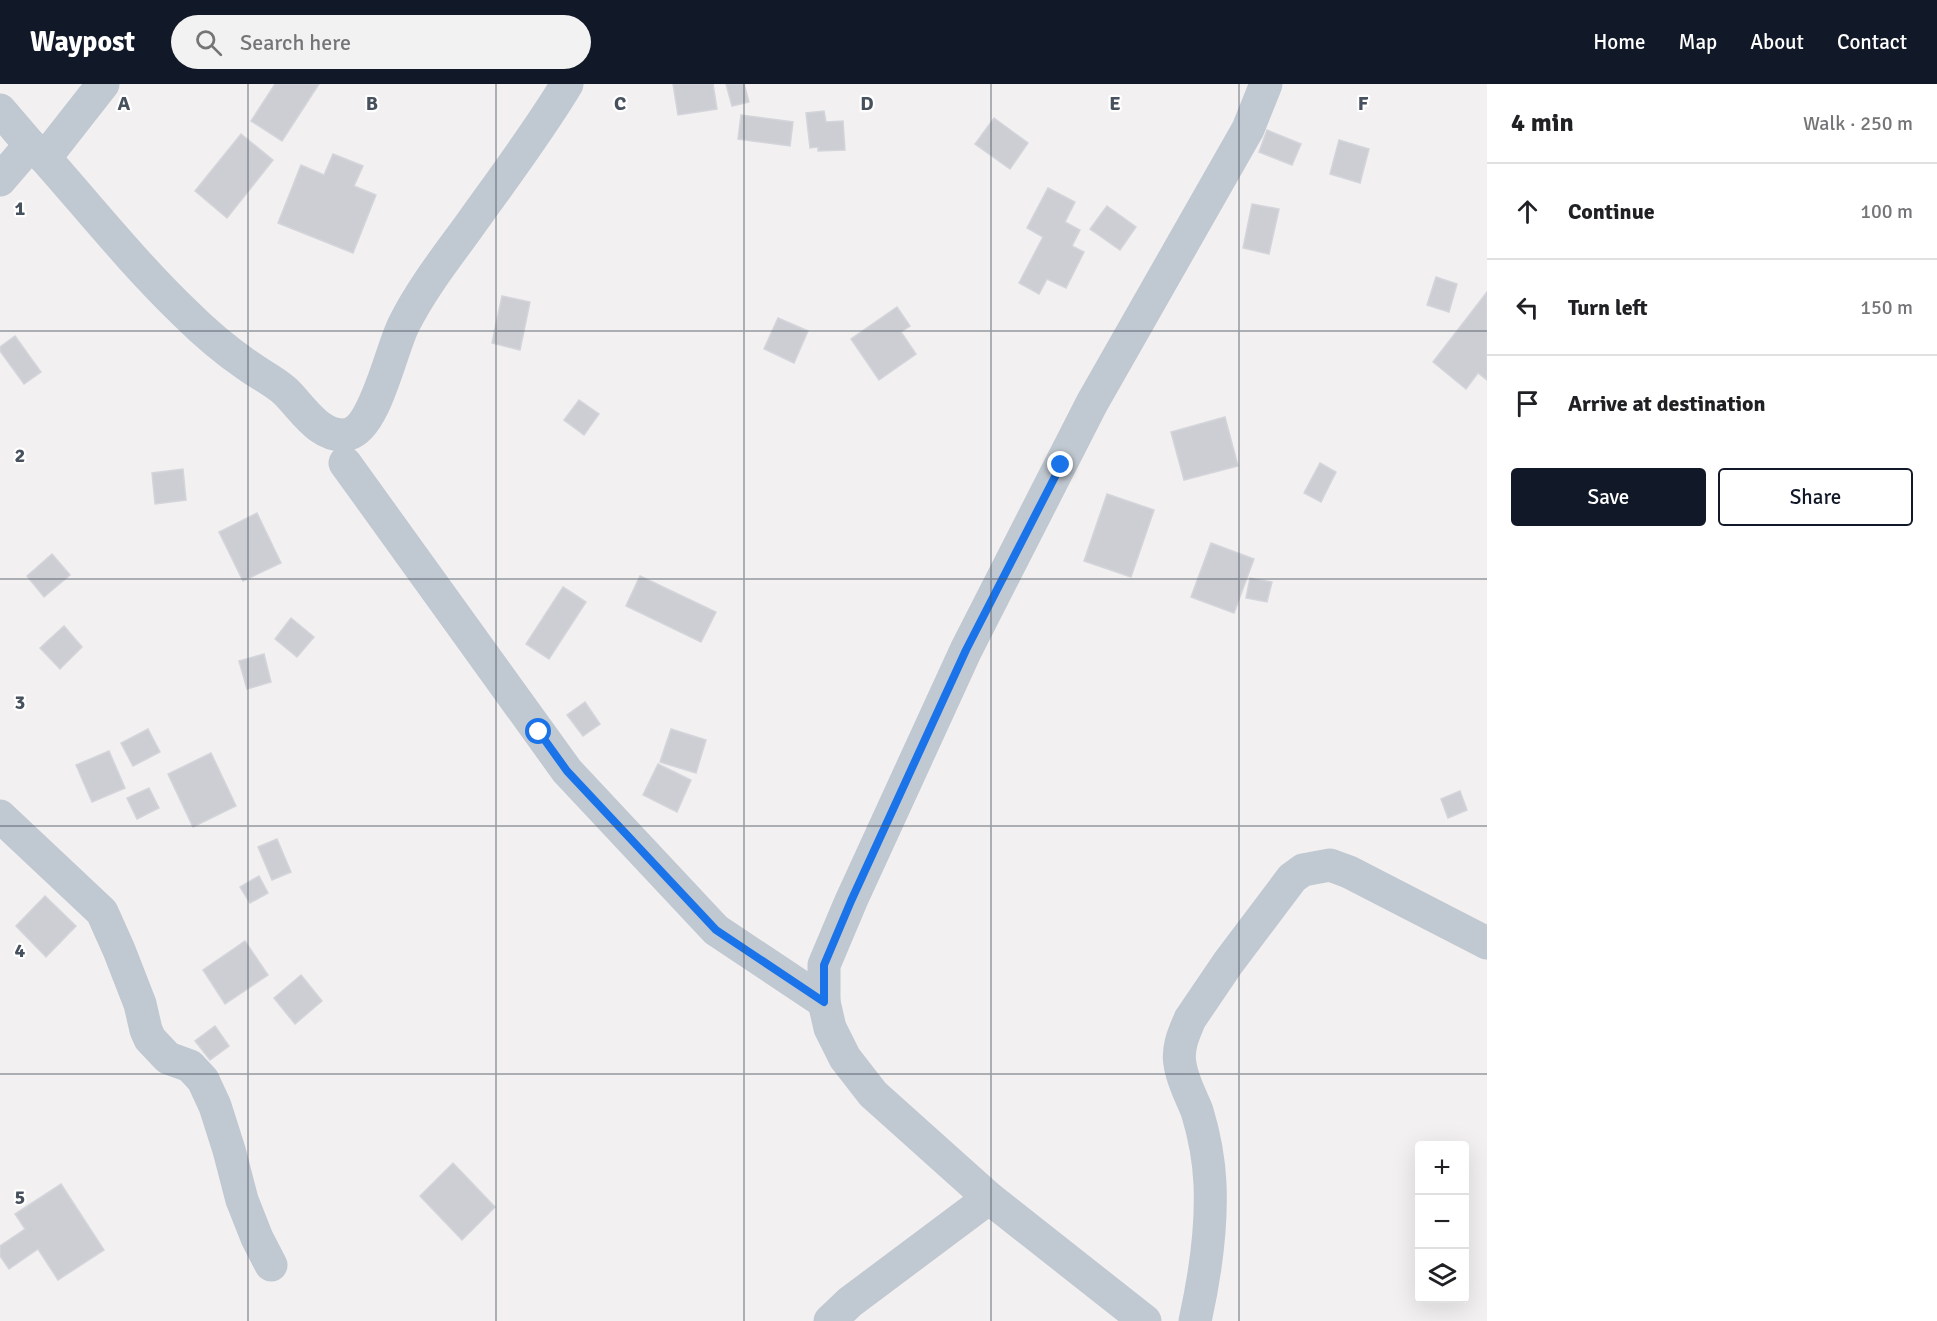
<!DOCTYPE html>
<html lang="en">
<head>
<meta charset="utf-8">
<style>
	body { margin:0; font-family:Signika,sans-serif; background:#f2f2f2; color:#202124 }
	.controls { position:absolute; right:18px; bottom:18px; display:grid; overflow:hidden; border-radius:6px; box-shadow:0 6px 24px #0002 }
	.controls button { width:54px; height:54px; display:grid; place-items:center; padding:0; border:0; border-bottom:2px solid #e0e0e0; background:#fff; color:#202124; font:30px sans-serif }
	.stop { position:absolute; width:18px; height:18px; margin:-14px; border:4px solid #1a73e8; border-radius:50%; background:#fff }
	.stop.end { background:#1a73e8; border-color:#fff; box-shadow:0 2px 6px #0008 }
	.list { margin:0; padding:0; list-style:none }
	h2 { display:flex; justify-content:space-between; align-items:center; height:78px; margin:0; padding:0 24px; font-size:26px }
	h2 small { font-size:20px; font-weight:400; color:#757577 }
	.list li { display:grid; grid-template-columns:39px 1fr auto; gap:18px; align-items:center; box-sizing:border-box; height:96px; padding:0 24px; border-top:2px solid #e0e0e0 }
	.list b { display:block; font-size:22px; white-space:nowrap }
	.list em { font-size:20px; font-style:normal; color:#757577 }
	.actions { display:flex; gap:12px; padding:18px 24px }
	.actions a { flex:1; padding:14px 0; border:2px solid #111827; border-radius:6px; text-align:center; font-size:21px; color:#111827 }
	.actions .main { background:#111827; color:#fff }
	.icon { flex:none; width:33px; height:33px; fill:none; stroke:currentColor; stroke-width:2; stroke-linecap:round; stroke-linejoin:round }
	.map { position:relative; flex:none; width:1487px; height:1237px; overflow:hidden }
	header { display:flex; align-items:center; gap:36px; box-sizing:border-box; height:84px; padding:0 30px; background:#111827; color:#fff }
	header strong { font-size:28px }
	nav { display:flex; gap:33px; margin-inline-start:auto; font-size:21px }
	.search { width:420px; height:54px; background:#f2f2f2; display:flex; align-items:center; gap:15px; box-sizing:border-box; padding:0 21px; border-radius:33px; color:#757577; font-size:22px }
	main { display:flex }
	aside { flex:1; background:#fff }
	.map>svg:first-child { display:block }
</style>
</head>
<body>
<header>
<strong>Waypost</strong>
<div class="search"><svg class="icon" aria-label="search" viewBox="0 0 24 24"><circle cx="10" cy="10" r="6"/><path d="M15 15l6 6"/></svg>Search here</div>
<nav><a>Home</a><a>Map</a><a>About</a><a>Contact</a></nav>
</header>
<main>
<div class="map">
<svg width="1487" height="1237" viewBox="0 0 1487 1237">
	<rect width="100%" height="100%" fill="#f2f0f0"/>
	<g fill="#ccced4" stroke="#d4d5db" stroke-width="1.5">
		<polygon points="275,0 319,0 282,57 251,37"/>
		<polygon points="673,0 713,0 717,25 678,31"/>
		<polygon points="726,0 744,0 749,18 732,22"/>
		<polygon points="824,27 826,38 843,37 845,66 818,67 818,63 810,64 806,29"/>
		<polygon points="741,31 793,38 790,62 738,55"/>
		<polygon points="994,34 1028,59 1010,85 975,60"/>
		<polygon points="1267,46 1301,60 1292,81 1259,68"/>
		<polygon points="241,50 273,76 227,134 195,107"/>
		<polygon points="1339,56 1369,65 1360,99 1330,90"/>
		<polygon points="333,70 363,82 354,102 376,111 353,169 278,139 301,81 324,91"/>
		<polygon points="1048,104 1075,118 1065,138 1080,146 1072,162 1084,168 1066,204 1047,195 1039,210 1019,199 1043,153 1027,144"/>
		<polygon points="1252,120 1279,125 1269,170 1243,164"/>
		<polygon points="1107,122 1136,143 1120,166 1090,145"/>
		<polygon points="1436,193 1457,200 1449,228 1427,221"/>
		<polygon points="1487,208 1487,296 1478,289 1466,305 1433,278"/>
		<polygon points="502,212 530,218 520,266 492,259"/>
		<polygon points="897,223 910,242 901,248 916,270 879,296 851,255"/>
		<polygon points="778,234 808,247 794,279 764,265"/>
		<polygon points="15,252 41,288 24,300 0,267 0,263"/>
		<polygon points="579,316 599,330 584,351 564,336"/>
		<polygon points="1225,333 1238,382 1184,396 1171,348"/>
		<polygon points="1320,379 1336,388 1321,418 1304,409"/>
		<polygon points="183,385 186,416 155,420 152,389"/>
		<polygon points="1107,410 1154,426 1131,493 1084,477"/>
		<polygon points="257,429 281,479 243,497 219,448"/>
		<polygon points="1211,459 1254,475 1234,529 1191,513"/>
		<polygon points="52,470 70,491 44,513 27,492"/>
		<polygon points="640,492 716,528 701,558 626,522"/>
		<polygon points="1250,494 1272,498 1267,518 1246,514"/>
		<polygon points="563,503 586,518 549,575 526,560"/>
		<polygon points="291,534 314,553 297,573 275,555"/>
		<polygon points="64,542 82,563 60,585 40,564"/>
		<polygon points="264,570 271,598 247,605 239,577"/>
		<polygon points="585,618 600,640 583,652 567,631"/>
		<polygon points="148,645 160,668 133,682 121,659"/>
		<polygon points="671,645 706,656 696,689 660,678"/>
		<polygon points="109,667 125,704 92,718 76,681"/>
		<polygon points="211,669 236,722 193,743 168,690"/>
		<polygon points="658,680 691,696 677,728 643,711"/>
		<polygon points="149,704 159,724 137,735 127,714"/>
		<polygon points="1460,707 1467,726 1448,734 1441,715"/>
		<polygon points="277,755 291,788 272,796 258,763"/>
		<polygon points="259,792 268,809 250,819 240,803"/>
		<polygon points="45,812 76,842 46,873 16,842"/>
		<polygon points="245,857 268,891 225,920 203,886"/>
		<polygon points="301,891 322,917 295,940 274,914"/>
		<polygon points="215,942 229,962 210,976 195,957"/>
		<polygon points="453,1079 495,1123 462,1156 420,1112"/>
		<polygon points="61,1100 104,1166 58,1196 38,1165 9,1185 0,1172 0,1162 25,1145 15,1130"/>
	</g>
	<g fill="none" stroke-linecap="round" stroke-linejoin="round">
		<g stroke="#c0c8d1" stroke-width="33">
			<path d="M0,26L30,61L45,74C91,126 135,181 185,229C204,248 225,266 247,281C259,290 274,297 285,307C302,323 321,357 349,350C376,342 391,265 404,240C421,206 445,175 467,145C501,97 537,50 567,0"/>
			<polyline points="45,74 103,0"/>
			<polyline points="0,96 30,61"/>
			<polyline points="345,379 567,687 716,846 824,918"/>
			<polyline points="0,732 102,828 119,866 140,920 146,946 150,955 168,974 190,982 203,996 215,1022 229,1066 242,1116 257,1154 271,1181"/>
			<polyline points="830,1237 850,1218 989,1114"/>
			<polyline points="1145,1237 989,1114 873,1010 845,974 830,944 824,918 824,881 851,817 966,566 1092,319 1248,45 1266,0"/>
			<path d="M1195,1237C1205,1192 1212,1146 1210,1100C1209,1076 1204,1050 1197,1027C1191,1012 1182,996 1180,980C1177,964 1184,949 1190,935L1228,879L1292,794L1303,786L1330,781L1349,788L1487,859"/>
		</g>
	</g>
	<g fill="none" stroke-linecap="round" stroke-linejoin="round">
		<polyline stroke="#1a73e8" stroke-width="8" points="539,648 567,687 716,846 824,918 824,881 851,817 966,566 1061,381"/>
	</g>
	<path fill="none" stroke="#47505d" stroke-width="1.5" stroke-opacity="0.55" d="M248,0V1237M496,0V1237M744,0V1237M991,0V1237M1239,0V1237M0,247H1487M0,495H1487M0,742H1487M0,990H1487"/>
	<g font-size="20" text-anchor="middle" font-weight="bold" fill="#47505d" stroke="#fff" stroke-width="4.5" stroke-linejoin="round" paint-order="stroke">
		<text x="124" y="26">A</text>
		<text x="372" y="26">B</text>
		<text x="620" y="26">C</text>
		<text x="867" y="26">D</text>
		<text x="1115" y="26">E</text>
		<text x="1363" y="26">F</text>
		<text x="20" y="131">1</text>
		<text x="20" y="378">2</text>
		<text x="20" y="625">3</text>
		<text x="20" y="873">4</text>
		<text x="20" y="1120">5</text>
	</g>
</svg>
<div class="controls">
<button>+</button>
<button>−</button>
<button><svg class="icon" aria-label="layers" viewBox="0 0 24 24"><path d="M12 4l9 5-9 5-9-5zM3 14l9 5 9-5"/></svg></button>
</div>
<div class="stop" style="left:539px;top:648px"></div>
<div class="stop end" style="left:1061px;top:381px"></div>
</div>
<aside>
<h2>4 min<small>Walk · 250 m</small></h2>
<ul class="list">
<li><svg class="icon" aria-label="ahead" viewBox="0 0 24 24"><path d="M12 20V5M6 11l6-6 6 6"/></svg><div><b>Continue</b></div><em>100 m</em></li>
<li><svg class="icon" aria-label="left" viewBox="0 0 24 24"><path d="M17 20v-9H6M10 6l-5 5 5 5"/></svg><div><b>Turn left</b></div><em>150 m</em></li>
<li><svg class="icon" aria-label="arrive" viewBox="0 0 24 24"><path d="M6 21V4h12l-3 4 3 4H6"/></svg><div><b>Arrive at destination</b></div></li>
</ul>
<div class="actions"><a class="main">Save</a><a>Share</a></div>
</aside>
</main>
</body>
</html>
